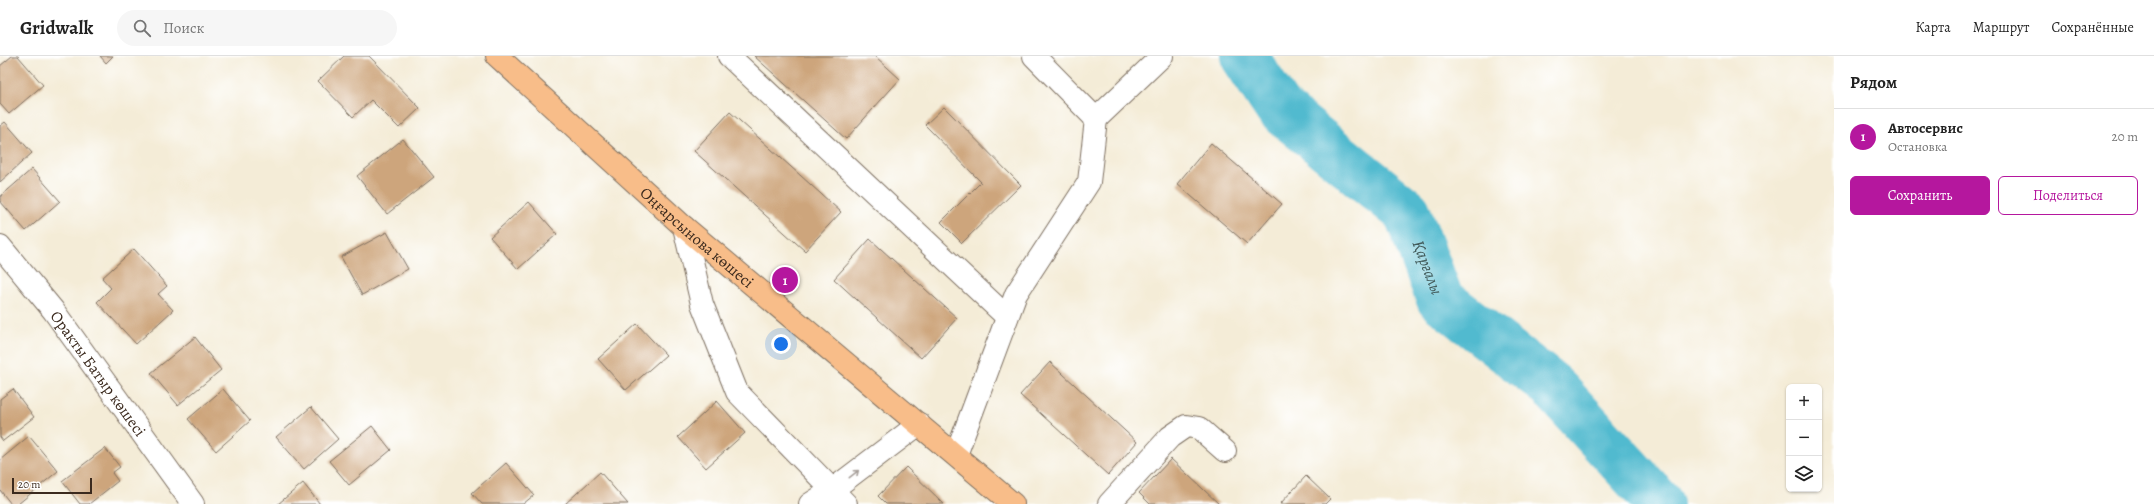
<!DOCTYPE html>
<html lang="ru">
<head>
<meta charset="utf-8">
<style>
	body { margin:0; font-family:Alegreya,serif; background:#f6f6f6; color:#222 }
	.controls { position:absolute; right:12px; bottom:12px; display:grid; overflow:hidden; border-radius:6px; box-shadow:0 1px 3px #0004 }
	.controls button { width:36px; height:36px; display:grid; place-items:center; padding:0; border:0; border-bottom:1px solid #e0e0e0; background:#fff; color:#222; font:20px sans-serif }
	.scale { position:absolute; left:12px; bottom:10px; width:80px; box-sizing:border-box; padding-left:4px; border:2px solid #3b2a1e; border-top:0; font-size:11px; line-height:14px; white-space:nowrap; color:#3b2a1e; -webkit-text-stroke:3px #fff; paint-order:stroke }
	.you { position:absolute; left:781px; top:288px; width:14px; height:14px; margin:-10px; border:3px solid #fff; border-radius:50%; background:#1a73e8; box-shadow:0 0 0 6px #1a73e833 }
	.badge { display:grid; place-items:center; width:26px; height:26px; border-radius:50%; background:#b5179e; color:#fff; font-size:13px; font-weight:700 }
	.pin { position:absolute; translate:-50% -50%; border:2px solid #fff; box-shadow:0 1px 4px #0006 }
	.list { margin:0; padding:0; list-style:none }
	h2 { display:flex; justify-content:space-between; align-items:center; height:52px; margin:0; padding:0 16px; font-size:17px }
	h2 small { font-size:13px; font-weight:400; color:#767676 }
	.list li { display:grid; grid-template-columns:26px 1fr auto; gap:12px; align-items:center; box-sizing:border-box; height:56px; padding:0 16px; border-top:1px solid #e0e0e0 }
	.list b { display:block; font-size:15px; white-space:nowrap }
	.list p { margin:0; font-size:13px; white-space:nowrap; color:#767676 }
	.list em { font-size:13px; font-style:normal; color:#767676 }
	.actions { display:flex; gap:8px; padding:12px 16px }
	.actions a { flex:1; padding:9px 0; border:1px solid #b5179e; border-radius:6px; text-align:center; font-size:14px; color:#b5179e }
	.actions .main { background:#b5179e; color:#fff }
	.icon { flex:none; width:22px; height:22px; fill:none; stroke:currentColor; stroke-width:2; stroke-linecap:round; stroke-linejoin:round }
	.map { position:relative; flex:none; width:1834px; height:448px; overflow:hidden }
	header { display:flex; align-items:center; gap:24px; box-sizing:border-box; height:56px; padding:0 20px; background:#fff; border-bottom:1px solid #e0e0e0 }
	header strong { font-size:19px }
	nav { display:flex; gap:22px; margin-inline-start:auto; font-size:14px }
	.search { width:280px; height:36px; background:#f6f6f6; display:flex; align-items:center; gap:10px; box-sizing:border-box; padding:0 14px; border-radius:22px; color:#767676; font-size:15px }
	main { display:flex }
	aside { flex:1; background:#fff }
	.map>svg:first-child { display:block }
</style>
</head>
<body>
<header>
<strong>Gridwalk</strong>
<div class="search"><svg class="icon" aria-label="search" viewBox="0 0 24 24"><circle cx="10" cy="10" r="6"/><path d="M15 15l6 6"/></svg>Поиск</div>
<nav><a>Карта</a><a>Маршрут</a><a>Сохранённые</a></nav>
</header>
<main>
<div class="map">
<svg width="1834" height="448" viewBox="0 0 1834 448">
	<rect width="100%" height="100%" fill="#fff"/>
	<filter id="ink" filterUnits="userSpaceOnUse"><feTurbulence type="fractalNoise" baseFrequency=".025" numOctaves="2"/><feDisplacementMap in="SourceGraphic" scale="8" xChannelSelector="R" yChannelSelector="G"/><feConvolveMatrix kernelMatrix="1 2 1 2 8 2 1 2 1" color-interpolation-filters="sRGB"/></filter>
	<filter id="wash" filterUnits="userSpaceOnUse"><feTurbulence type="fractalNoise" baseFrequency=".012" numOctaves="4" result="noise"/><feDisplacementMap in="SourceGraphic" scale="16" xChannelSelector="R" yChannelSelector="G"/><feGaussianBlur stdDeviation="0.9" result="paint"/><feColorMatrix in="noise" values="0 0 0 0 0 0 0 0 0 0 0 0 0 0 0 0 0 1.4 0 .05"/><feComposite in="paint" operator="in"/></filter>
	<g filter="url(#wash)">
		<rect width="100%" height="100%" fill="#f4ecd7"/>
		<g fill="none" stroke-linecap="round" stroke-linejoin="round">
			<path stroke="#51bacf" stroke-width="48" id="s1" d="M1244,0L1278,52L1407,156L1440,243L1551,329L1660,448"/>
		</g>
		<g id="blocks">
			<g fill="#cda57c">
				<polygon points="12,0 18,0 43,29 9,58 0,48 0,10"/>
				<polygon points="100,0 113,0 106,7"/>
				<polygon points="344,0 369,0 420,52 399,72 371,44 353,61 318,25"/>
				<polygon points="754,0 875,0 900,23 846,83"/>
				<polygon points="944,51 1021,129 962,187 941,166 981,126 925,69"/>
				<polygon points="730,56 841,156 805,195 694,95"/>
				<polygon points="5,66 32,97 0,126 0,70"/>
				<polygon points="403,83 434,121 387,158 357,120"/>
				<polygon points="1211,87 1282,148 1247,188 1177,128"/>
				<polygon points="32,113 60,145 26,175 0,145 0,141"/>
				<polygon points="529,146 557,178 518,213 490,181"/>
				<polygon points="387,176 408,213 362,239 341,201"/>
				<polygon points="870,183 957,262 921,302 834,223"/>
				<polygon points="134,193 167,230 158,238 173,254 136,288 97,246 111,232 102,222"/>
				<polygon points="637,268 666,299 626,334 598,303"/>
				<polygon points="195,281 221,314 178,349 151,317"/>
				<polygon points="1050,306 1137,386 1108,419 1020,339"/>
				<polygon points="13,333 34,361 3,385 0,381 0,343"/>
				<polygon points="223,333 250,365 216,395 188,363"/>
				<polygon points="717,345 745,377 706,412 678,381"/>
				<polygon points="311,351 338,383 304,413 276,381"/>
				<polygon points="372,370 391,394 349,429 329,405"/>
				<polygon points="29,380 58,415 18,448 11,448 0,434 0,404"/>
				<polygon points="105,392 120,411 112,417 118,425 89,448 80,448 62,425"/>
				<polygon points="1171,403 1219,448 1150,448 1139,437"/>
				<polygon points="506,407 534,439 523,448 482,448 472,437"/>
				<polygon points="906,411 944,448 886,448 878,440"/>
				<polygon points="600,416 628,448 565,448"/>
				<polygon points="1306,420 1330,443 1325,448 1280,448"/>
				<polygon points="303,427 320,448 278,448"/>
			</g>
		</g>
	</g>
	<g filter="url(#ink)">
		<use href="#blocks" fill-opacity="0" stroke="#7c6e5f" stroke-width="1"/>
		<g fill="none" stroke-linecap="round" stroke-linejoin="round">
			<defs>
				<g id="minor">
					<polyline points="729,0 1007,261"/>
					<polyline points="1096,63 1162,0"/>
					<polyline points="684,171 702,248 737,336 846,448"/>
					<path id="s2" d="M0,190L53,254L193,448"/>
					<polyline points="956,399 1016,238 1089,126 1096,63 1034,0"/>
					<polyline points="810,448 832,434 919,368"/>
					<polyline points="1109,448 1170,381 1186,370 1199,372 1225,395"/>
				</g>
				<g id="major">
					<path id="s3" d="M497,0L684,171L1013,448"/>
				</g>
			</defs>
			<use href="#minor" stroke="#7c6e5f" stroke-width="24"/>
			<use href="#major" stroke="#7c6e5f" stroke-width="24"/>
			<use href="#minor" stroke="#fff" stroke-width="22"/>
			<use href="#major" stroke="#f8bd89" stroke-width="22"/>
		</g>
		<defs><path id="oneway-shaft" d="M-6 0H5M1.5-3L5.5 0L1.5 3" fill="none" stroke-width="1.6" stroke-linecap="round" stroke-linejoin="round"/></defs>
		<use stroke="#a79f9a" href="#oneway-shaft" transform="translate(854 418) rotate(-38)"/>
	</g>
	<g text-anchor="middle" stroke-width="4" stroke-linejoin="round" paint-order="stroke">
		<g font-size="16" fill="#3b2a1e" stroke="#fff">
			<text dy="6" stroke="none"><textPath href="#s3" startOffset="270">Оңғарсынова көшесі</textPath></text>
			<text dy="6" stroke="none"><textPath href="#s2" startOffset="161">Оракты Батыр көшесі</textPath></text>
		</g>
		<g font-size="17" font-style="italic" fill="#435c5c" stroke="#fff">
			<text dy="6" stroke="none"><textPath href="#s1" startOffset="287">Қарғалы</textPath></text>
		</g>
	</g>
</svg>
<div class="controls">
<button>+</button>
<button>−</button>
<button><svg class="icon" aria-label="layers" viewBox="0 0 24 24"><path d="M12 4l9 5-9 5-9-5zM3 14l9 5 9-5"/></svg></button>
</div>
<div class="scale">20 m</div>
<div class="you"></div>
<div class="pin badge" style="left:785px;top:224px">1</div>
</div>
<aside>
<h2>Рядом<small></small></h2>
<ul class="list">
<li><span class="badge">1</span><div><b>Автосервис</b><p>Остановка</p></div><em>20 m</em></li>
</ul>
<div class="actions"><a class="main">Сохранить</a><a>Поделиться</a></div>
</aside>
</main>
</body>
</html>
